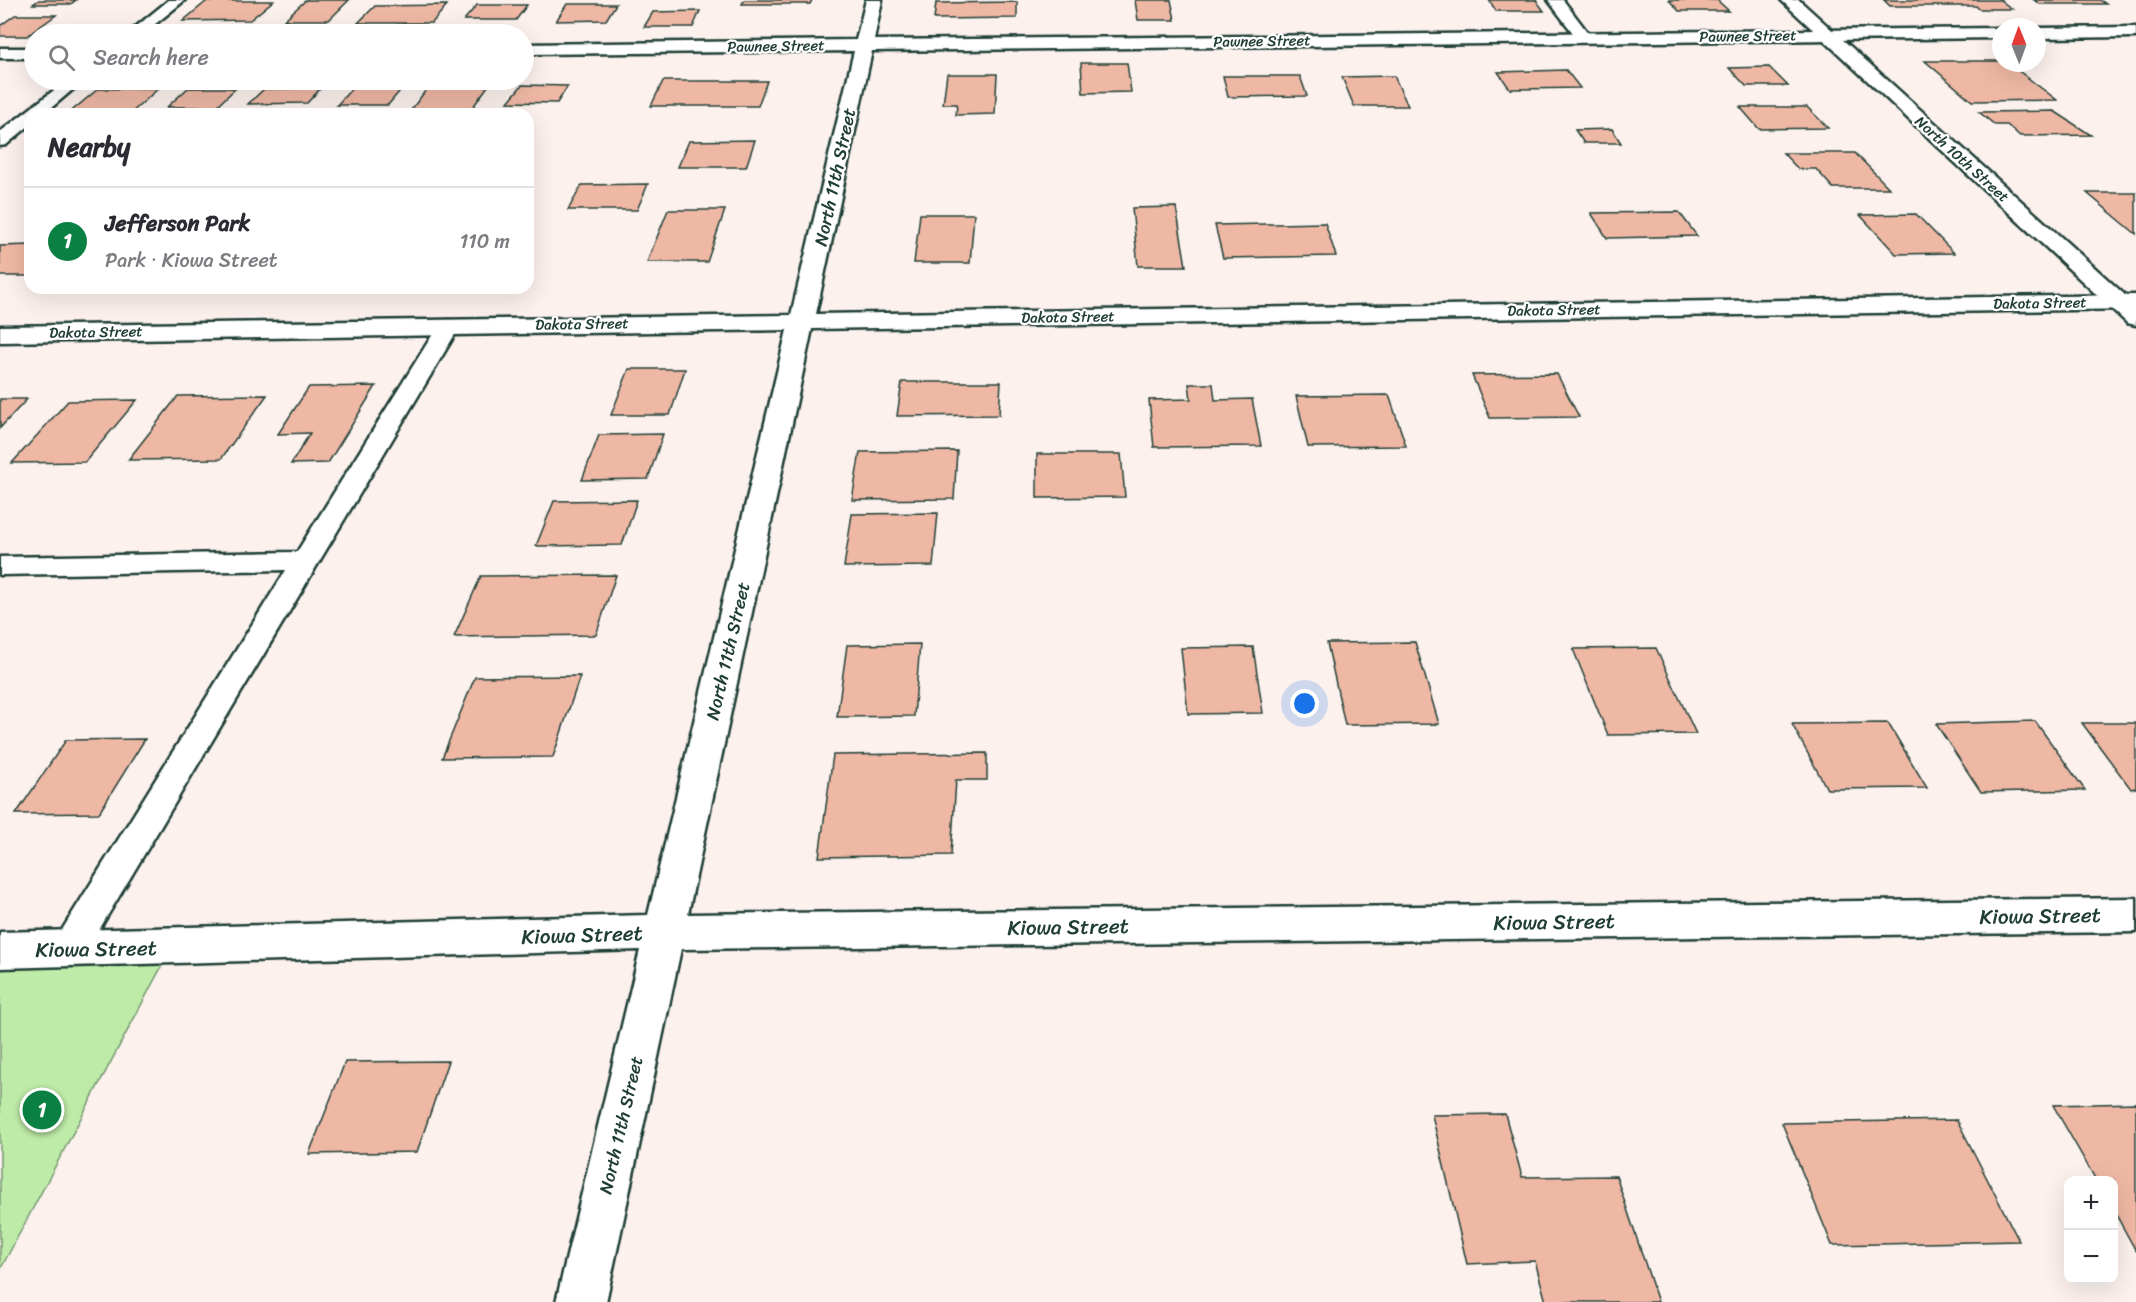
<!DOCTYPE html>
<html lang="en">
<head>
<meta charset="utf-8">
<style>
	body { margin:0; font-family:Sriracha,sans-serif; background:#f7f7f7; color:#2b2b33 }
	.controls { position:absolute; right:18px; bottom:18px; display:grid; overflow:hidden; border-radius:12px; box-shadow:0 6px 24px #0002 }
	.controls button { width:54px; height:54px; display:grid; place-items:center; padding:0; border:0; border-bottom:2px solid #e1e1e2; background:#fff; color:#2b2b33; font:30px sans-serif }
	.compass { position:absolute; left:1992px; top:18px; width:54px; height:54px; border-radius:50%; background:#fff; box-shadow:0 6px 24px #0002; rotate:359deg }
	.you { position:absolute; left:1305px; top:704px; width:21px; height:21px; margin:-15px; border:4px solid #fff; border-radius:50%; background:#1a73e8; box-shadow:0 0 0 9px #1a73e833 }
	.badge { display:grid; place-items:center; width:39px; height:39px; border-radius:50%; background:#0b8043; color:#fff; font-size:20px; font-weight:700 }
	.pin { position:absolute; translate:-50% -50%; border:3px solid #fff; box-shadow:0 2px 6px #0006 }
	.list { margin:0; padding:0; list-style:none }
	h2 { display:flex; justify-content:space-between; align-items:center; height:78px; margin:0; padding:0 24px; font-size:26px }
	h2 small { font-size:20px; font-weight:400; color:#7c7c81 }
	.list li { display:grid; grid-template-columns:39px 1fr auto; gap:18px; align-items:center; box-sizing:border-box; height:108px; padding:0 24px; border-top:2px solid #e1e1e2 }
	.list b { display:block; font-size:22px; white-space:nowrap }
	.list p { margin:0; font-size:20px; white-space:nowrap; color:#7c7c81 }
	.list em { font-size:20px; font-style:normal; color:#7c7c81 }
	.icon { flex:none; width:33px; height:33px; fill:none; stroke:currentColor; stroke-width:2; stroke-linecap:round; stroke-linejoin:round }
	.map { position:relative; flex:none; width:2136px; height:1302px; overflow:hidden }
	.search { position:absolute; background:#fff; box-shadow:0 6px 24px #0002; left:24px; top:24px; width:510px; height:66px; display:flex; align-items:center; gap:15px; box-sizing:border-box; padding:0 21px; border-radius:33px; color:#7c7c81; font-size:22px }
	.panel { position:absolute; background:#fff; box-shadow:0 6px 24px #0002; left:24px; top:108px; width:510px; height:186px; border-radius:18px }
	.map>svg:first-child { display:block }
</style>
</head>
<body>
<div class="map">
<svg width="2136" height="1302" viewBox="0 0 2136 1302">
	<rect width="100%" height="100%" fill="#fcf1ed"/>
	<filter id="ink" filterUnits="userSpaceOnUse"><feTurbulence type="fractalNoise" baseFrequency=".0167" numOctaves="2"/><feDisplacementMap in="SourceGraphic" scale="12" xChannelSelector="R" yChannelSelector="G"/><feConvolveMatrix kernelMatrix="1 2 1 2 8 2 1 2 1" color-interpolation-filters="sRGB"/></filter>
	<g filter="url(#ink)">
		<polygon fill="#bfeba8" stroke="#6f946e" stroke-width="1.5" points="172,947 0,1270 0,950"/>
		<g fill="#efb8a5" stroke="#1f3d34" stroke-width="1.5">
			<polygon points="39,0 76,0 71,4 33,4"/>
			<polygon points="306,0 349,0 329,20 284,20"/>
			<polygon points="744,0 812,0 810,4 742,4"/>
			<polygon points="1135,0 1171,0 1175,20 1138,20"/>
			<polygon points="1489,0 1536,0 1544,11 1496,11"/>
			<polygon points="1669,0 1717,0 1729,11 1679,11"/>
			<polygon points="1884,0 2000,0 2012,9 1979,9 1976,6 1890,6"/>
			<polygon points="2034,0 2100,0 2106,4 2040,4"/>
			<polygon points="207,1 273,1 250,20 183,21"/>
			<polygon points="1017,2 1017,18 934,19 936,3"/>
			<polygon points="567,4 616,4 606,20 556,21"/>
			<polygon points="447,5 432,23 358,23 375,6"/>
			<polygon points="477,5 527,5 516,20 464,20"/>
			<polygon points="700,11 693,27 644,27 653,12"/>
			<polygon points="15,15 56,15 27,36 0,36 0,26"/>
			<polygon points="1925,61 2001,61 2001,63 2008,63 2057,100 1972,101"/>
			<polygon points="1081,63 1127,63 1131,92 1083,93"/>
			<polygon points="1769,67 1788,86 1746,86 1729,68"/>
			<polygon points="1566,70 1580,88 1510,89 1498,72"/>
			<polygon points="947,74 997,74 995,114 956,115 957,104 943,104"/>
			<polygon points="1223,76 1300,76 1307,96 1228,97"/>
			<polygon points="1394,76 1408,106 1354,106 1342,77"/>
			<polygon points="663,81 767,81 758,106 651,106"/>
			<polygon points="522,85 568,86 557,103 508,102"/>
			<polygon points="354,86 404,86 388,105 337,105"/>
			<polygon points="429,86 488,86 468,114 408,114"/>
			<polygon points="159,88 130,114 68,114 98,89"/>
			<polygon points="188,88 236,88 216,107 167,107"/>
			<polygon points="321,88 307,103 248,104 264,89"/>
			<polygon points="1740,107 1807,107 1828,128 1759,129"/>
			<polygon points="2054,111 2091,135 2020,136 2007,125 1995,125 1979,112"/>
			<polygon points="1612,129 1621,143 1584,143 1575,130"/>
			<polygon points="755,140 746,167 678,167 689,141"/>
			<polygon points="1783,153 1855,153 1889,188 1833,188 1816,169 1798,169"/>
			<polygon points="648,184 637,210 568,210 582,185"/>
			<polygon points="2087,193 2136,193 2136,234"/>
			<polygon points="1176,207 1186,266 1138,266 1132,208"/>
			<polygon points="668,210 725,210 707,262 647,262"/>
			<polygon points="1679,212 1697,236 1607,238 1591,213"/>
			<polygon points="920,214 974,214 970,263 914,263"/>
			<polygon points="1916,214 1954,253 1896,254 1860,215"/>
			<polygon points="1325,223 1336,256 1223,258 1215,225"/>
			<polygon points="30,245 30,276 0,276 0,246"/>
			<polygon points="629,369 685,369 670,415 611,415"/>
			<polygon points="1557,374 1579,417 1490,418 1472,375"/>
			<polygon points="902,382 1001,382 999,415 897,416"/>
			<polygon points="1189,384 1213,384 1215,400 1252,399 1261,446 1154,447 1149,400 1191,399"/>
			<polygon points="376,386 328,463 291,464 310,433 278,434 309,387"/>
			<polygon points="267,395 221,459 128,460 178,396"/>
			<polygon points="1389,395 1406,446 1308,447 1296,396"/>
			<polygon points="0,399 27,399 0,428"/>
			<polygon points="137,400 85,462 12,463 68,401"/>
			<polygon points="663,434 648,479 582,480 599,435"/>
			<polygon points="957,451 954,499 852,500 860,452"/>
			<polygon points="1037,454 1121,454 1125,497 1037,498"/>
			<polygon points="637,500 622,545 536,546 554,501"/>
			<polygon points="938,513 933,566 844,567 852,514"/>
			<polygon points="616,575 596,635 454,637 481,576"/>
			<polygon points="1415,642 1439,724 1345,725 1327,643"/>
			<polygon points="920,644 914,716 837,717 847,645"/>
			<polygon points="1253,647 1263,713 1188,714 1181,648"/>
			<polygon points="1656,648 1696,734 1608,735 1573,649"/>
			<polygon points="580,676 553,757 442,758 475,677"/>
			<polygon points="2035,721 2085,790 1981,792 1936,724"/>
			<polygon points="1888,723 1927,788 1827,789 1792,724"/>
			<polygon points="2082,723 2136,723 2136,788 2131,789"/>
			<polygon points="145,739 99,813 16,814 66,740"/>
			<polygon points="987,753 987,780 956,780 951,855 819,857 833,755"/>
			<polygon points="448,1061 417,1152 309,1154 345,1062"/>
			<polygon points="2136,1103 2136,1251 2114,1211 2114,1180 2096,1180 2053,1105"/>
			<polygon points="1505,1114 1522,1177 1616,1176 1658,1302 1546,1302 1535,1261 1467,1264 1432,1115"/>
			<polygon points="1957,1120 2019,1241 1832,1245 1782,1123"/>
		</g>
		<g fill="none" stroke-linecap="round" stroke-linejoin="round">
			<defs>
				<g id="lane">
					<polygon points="169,0 185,0 143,34 127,34"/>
					<polygon points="1548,0 1563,0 1592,38 1589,41 1579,41"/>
					<polygon points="67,80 84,80 44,114 30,114 30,125 6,145 0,146 0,132"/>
					<polygon points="449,320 457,321 460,326 81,960 69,964 57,960 52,949 57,938 286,570 0,575 0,557 297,552 438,326 441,321"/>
				</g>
				<g id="street">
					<polygon points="866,0 882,0 874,40 2001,28 2001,38 872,51 816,314 2136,295 2136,309 812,329 688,914 2136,898 2136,932 681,949 606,1302 556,1302 640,950 0,968 0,932 648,915 787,330 0,342 0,326 791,315 854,51 524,54 524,44 856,40"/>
					<polygon points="2136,27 2136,37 2037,38 2037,28"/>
					<rect x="0" y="48" width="34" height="10"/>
				</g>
				<polygon id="secondary" points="1781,0 1799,0 2136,305 2136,325 2127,323"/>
			</defs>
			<use href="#lane" stroke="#1f3d34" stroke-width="5"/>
			<use href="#street" stroke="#1f3d34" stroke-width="5"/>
			<use href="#secondary" stroke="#1f3d34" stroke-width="5"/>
			<use href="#lane" fill="#fff" fill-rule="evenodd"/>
			<use href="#street" fill="#fff" fill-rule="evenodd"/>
			<use href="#secondary" fill="#fff" fill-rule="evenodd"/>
		</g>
	</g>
	<g text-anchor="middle" stroke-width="4.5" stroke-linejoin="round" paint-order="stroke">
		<g font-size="15" fill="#1f3d34" stroke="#fff">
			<text transform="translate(1748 36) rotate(-1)" y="5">Pawnee Street</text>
			<text transform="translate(1262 41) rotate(-1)" y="5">Pawnee Street</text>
			<text transform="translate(776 46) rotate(-1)" y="5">Pawnee Street</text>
			<text transform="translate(1962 159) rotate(42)" y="5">North 10th Street</text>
			<text transform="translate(2040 303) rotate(-1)" y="5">Dakota Street</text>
			<text transform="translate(1554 310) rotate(-1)" y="5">Dakota Street</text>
			<text transform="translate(1068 317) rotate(-1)" y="5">Dakota Street</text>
			<text transform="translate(582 324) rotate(-1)" y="5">Dakota Street</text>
			<text transform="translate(96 332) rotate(-1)" y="5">Dakota Street</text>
		</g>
		<g font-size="18" fill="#1f3d34" stroke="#fff">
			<text transform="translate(835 177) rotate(-78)" y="6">North 11th Street</text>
			<text transform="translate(728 651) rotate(-77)" y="6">North 11th Street</text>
			<text transform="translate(621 1125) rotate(-77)" y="6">North 11th Street</text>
		</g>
		<g font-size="21" fill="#1f3d34" stroke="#fff">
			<text transform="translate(2040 916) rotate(-1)" y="7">Kiowa Street</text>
			<text transform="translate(1554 922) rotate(-1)" y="7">Kiowa Street</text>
			<text transform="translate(1068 927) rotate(-1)" y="7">Kiowa Street</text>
			<text transform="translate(582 935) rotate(-2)" y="7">Kiowa Street</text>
			<text transform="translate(96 949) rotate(-1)" y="7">Kiowa Street</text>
		</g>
	</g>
</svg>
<div class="controls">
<button>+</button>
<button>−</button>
</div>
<svg class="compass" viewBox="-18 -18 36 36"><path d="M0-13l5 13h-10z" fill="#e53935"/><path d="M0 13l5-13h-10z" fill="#7c7c81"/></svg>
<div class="you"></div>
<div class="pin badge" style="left:42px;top:1110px">1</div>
<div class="search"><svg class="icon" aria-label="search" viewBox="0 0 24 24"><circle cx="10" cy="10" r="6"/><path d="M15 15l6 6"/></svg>Search here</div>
<section class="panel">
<h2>Nearby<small></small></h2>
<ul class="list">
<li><span class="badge">1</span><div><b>Jefferson Park</b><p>Park · Kiowa Street</p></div><em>110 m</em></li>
</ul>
</section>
</div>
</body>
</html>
